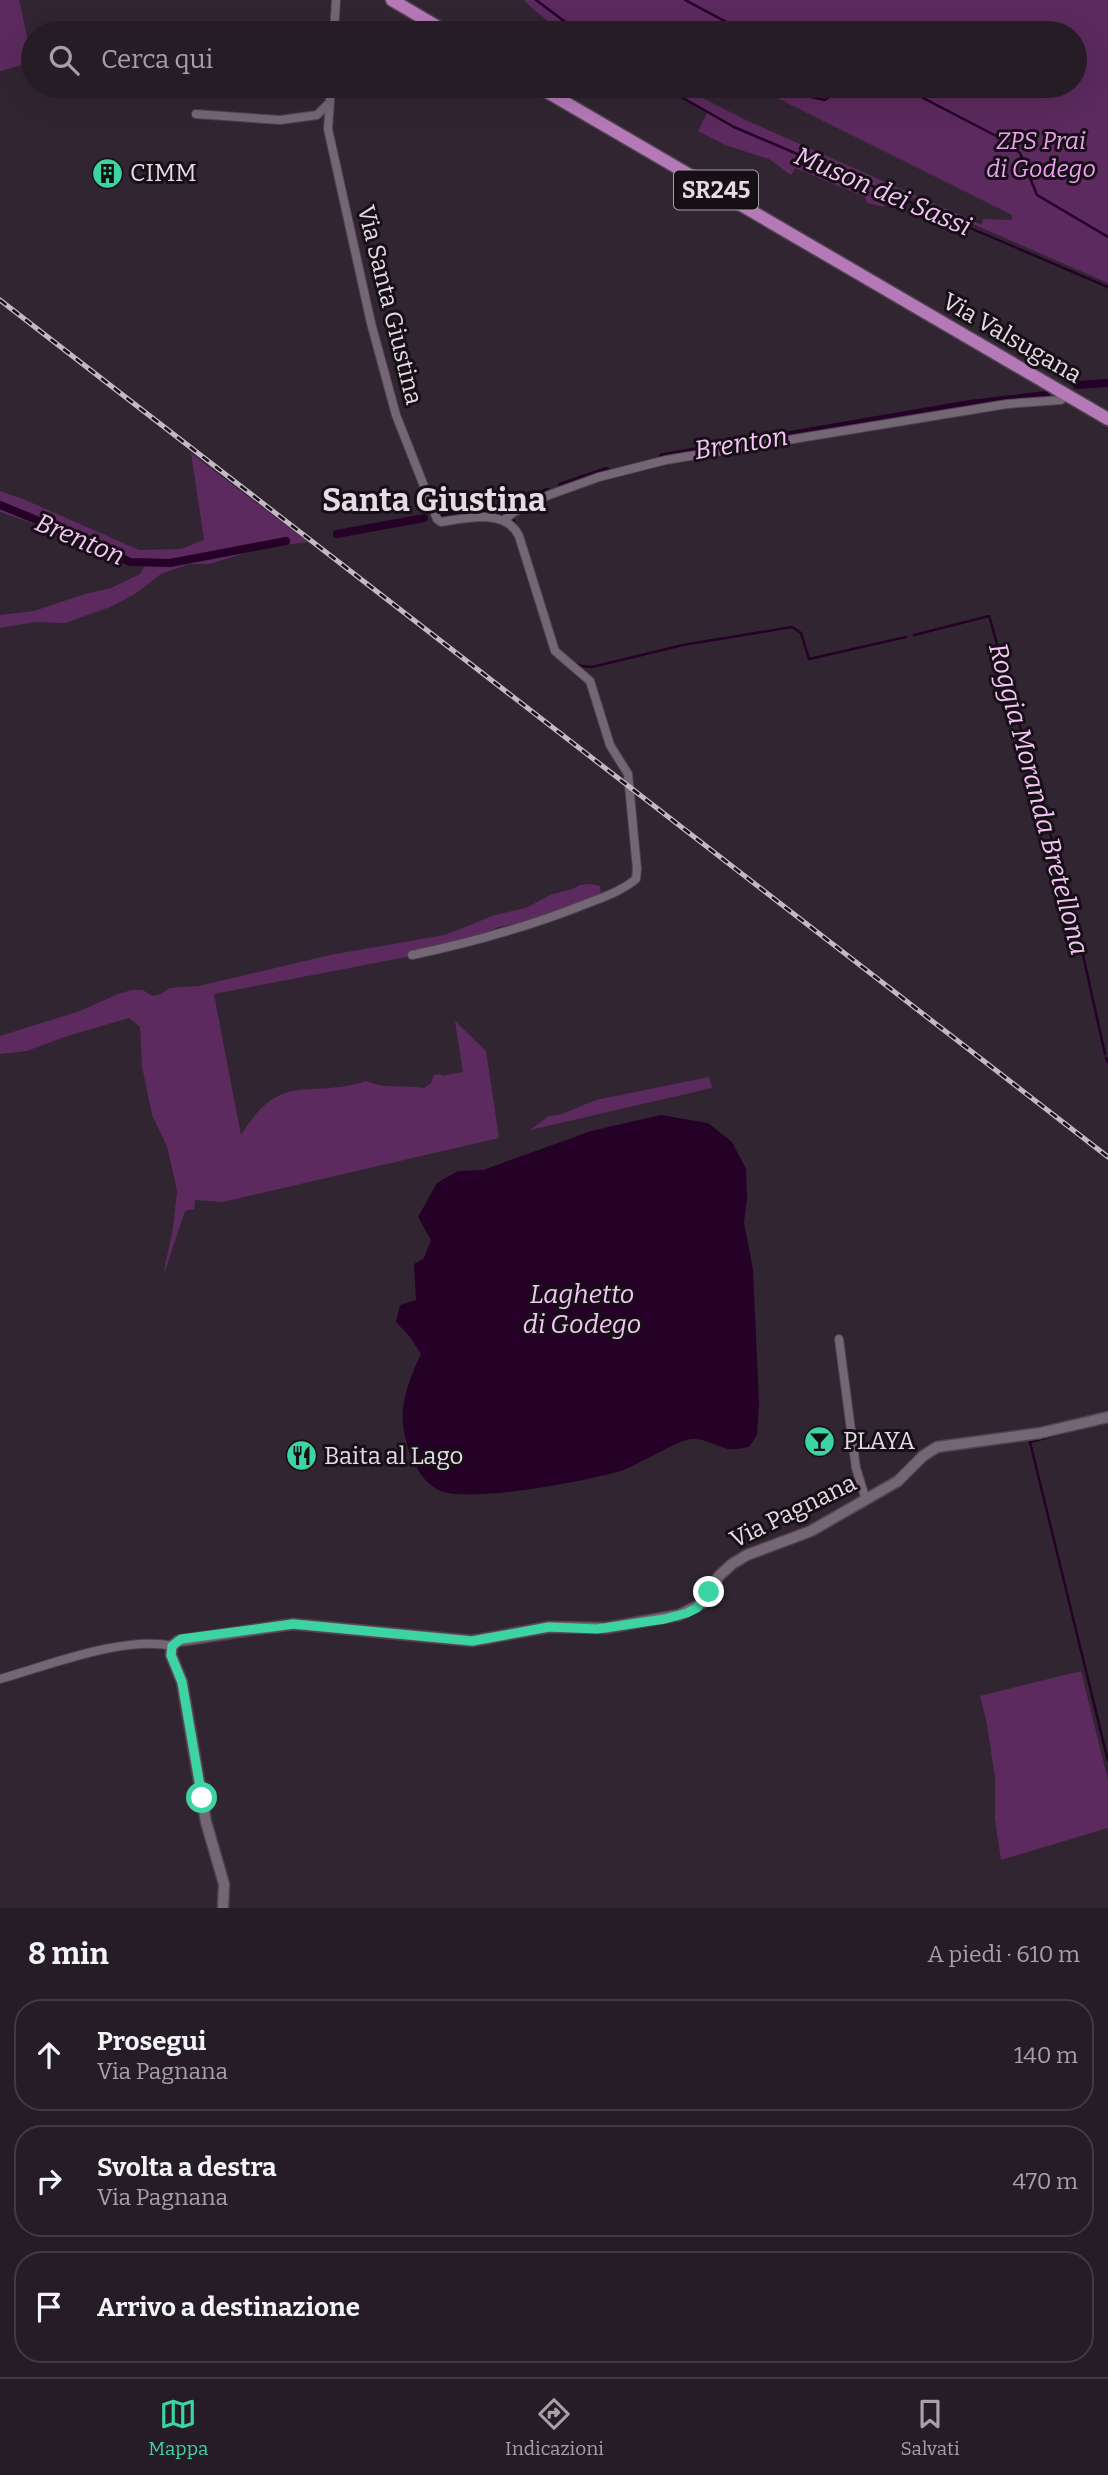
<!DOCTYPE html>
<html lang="it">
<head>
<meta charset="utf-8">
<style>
	body { margin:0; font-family:Bitter,serif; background:#322932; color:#f1f3f6 }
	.stop { position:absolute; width:21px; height:21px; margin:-16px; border:5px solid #3dd4a3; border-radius:50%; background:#fff }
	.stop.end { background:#3dd4a3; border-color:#fff; box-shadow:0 2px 7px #0008 }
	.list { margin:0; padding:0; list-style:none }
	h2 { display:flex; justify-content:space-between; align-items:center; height:91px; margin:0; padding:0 28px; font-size:30px }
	h2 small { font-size:23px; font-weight:400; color:#a4a1a7 }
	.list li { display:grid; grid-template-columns:46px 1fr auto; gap:21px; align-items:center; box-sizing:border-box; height:112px; margin:0 14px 14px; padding:0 14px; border:2px solid #423a43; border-radius:28px }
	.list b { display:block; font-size:26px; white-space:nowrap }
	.list p { margin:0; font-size:23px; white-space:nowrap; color:#a4a1a7 }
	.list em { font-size:23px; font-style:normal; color:#a4a1a7 }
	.icon { flex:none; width:38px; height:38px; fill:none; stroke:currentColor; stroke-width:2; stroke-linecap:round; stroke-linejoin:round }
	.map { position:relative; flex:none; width:1108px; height:1908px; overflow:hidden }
	.search { position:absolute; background:#261c26; box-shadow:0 7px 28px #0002; left:21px; right:21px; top:21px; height:77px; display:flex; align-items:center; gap:18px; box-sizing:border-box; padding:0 24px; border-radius:38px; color:#a4a1a7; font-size:26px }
	.sheet { height:469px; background:#261c26 }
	nav { display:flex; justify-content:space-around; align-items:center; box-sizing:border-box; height:98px; border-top:2px solid #423a43; background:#261c26; font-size:19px; color:#a4a1a7 }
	nav a { display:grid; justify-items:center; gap:4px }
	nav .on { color:#3dd4a3 }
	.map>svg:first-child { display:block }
</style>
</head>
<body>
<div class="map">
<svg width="1108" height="1908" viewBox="0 0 1108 1908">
	<rect width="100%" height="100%" fill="#322532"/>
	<g fill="#5c2a5e">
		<polygon points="0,0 19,0 33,62 0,71"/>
		<path d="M524,0H1108V283L881,184L884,207L867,203L865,197L795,168L791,175L769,159L725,145L698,131L707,113L660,86H679L750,122L982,225L983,219L1012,220V215L753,86H1075V33H561C550,20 535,13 524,0Z"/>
		<polygon points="191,453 308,542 261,548 210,564 189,564 161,574 135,594 110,607 65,623 35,622 0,628 0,615 34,611 85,594 111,588 140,574 144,567 63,534 0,512 0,491 23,499 139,550 181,549 204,540"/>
		<path d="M590,884L600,886L601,898L539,920L498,927L490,931L480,941L412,950V956L214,994L241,1135C282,1069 307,1100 366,1081C385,1090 404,1084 424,1088L431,1083L434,1075L441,1074V1076L463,1072L455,1021L486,1051L499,1138L223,1202L195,1200L194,1209L185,1211L165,1271H164L173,1228L177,1191L167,1146L152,1115L142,1066L140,1027L129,1018L64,1037L27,1051L0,1054V1036L80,1011L118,994L132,990H143L152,996L161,994L170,988L199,986L330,955L445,935L495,915L526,908L550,895L572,889L580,885Z"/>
		<polygon points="709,1077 712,1088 530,1130 549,1116 559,1115 596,1100"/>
		<polygon points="1081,1671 1108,1780 1108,1828 1001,1860 995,1819 995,1777 986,1719 980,1696"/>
	</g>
	<path fill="#250027" d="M661,1115L708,1123L732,1142L746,1169L747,1199L744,1222L753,1270L759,1403L757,1435L749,1447C742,1448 734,1450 728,1449C716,1446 705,1438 692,1439C674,1441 640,1465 620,1471C588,1481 469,1503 441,1491C415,1481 400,1435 403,1409C405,1390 413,1371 421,1354L410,1337L396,1322L400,1305L416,1300L414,1264L424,1258L431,1240L418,1217L437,1183L458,1171L483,1170L591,1131Z"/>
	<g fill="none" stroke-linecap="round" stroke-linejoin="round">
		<g stroke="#250027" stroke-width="2.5">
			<polyline points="536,0 580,33"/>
			<polyline points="685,0 747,33"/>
			<polyline points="662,86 734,127 1108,287"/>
			<polyline points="801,86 811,97 825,100 832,95 837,86"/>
			<polyline points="900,86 1004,140 1020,153 1037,195 1108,237"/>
			<polyline points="512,518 519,530"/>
			<polyline points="914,635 989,616 990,619 1079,937 1105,1054"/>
			<polyline points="574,663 581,666 592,667 683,645 792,627 801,633 809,659 906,637"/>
			<polyline points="1106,1058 1108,1063"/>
			<polyline points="1086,1427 1030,1442 1108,1761"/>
		</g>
		<g stroke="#250027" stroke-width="8">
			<polyline points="1077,385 1108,383"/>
			<polyline points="663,457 970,404 1046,395"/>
			<polyline points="562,486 606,471"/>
			<polyline points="0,505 88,541 130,562 170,563 286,541"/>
			<polyline points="442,515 501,511 547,492"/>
			<polyline points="337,534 424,518"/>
		</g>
		<defs>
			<g id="street">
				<polyline points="334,33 336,0"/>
				<path d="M331,86L328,129L371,323L396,415L437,519L441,522C466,518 506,508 519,536L555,651L590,681L610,745L628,774L637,869L636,879C619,893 598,899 578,907C524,928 469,943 412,955"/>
				<polyline points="196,114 280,120 317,115 330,102"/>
				<polyline points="504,520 514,512 549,495 599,477 666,460 1007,404 1061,400 1066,394"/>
				<polyline points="839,1339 856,1468 866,1500"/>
				<path d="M0,1679C46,1666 125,1635 172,1646"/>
			</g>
			<polyline id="secondary" points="223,1908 224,1884 206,1822 182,1682 171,1655 172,1646 178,1641 293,1624 472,1641 549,1627 606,1628 679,1615 703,1603 719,1576 732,1564 747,1555 811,1531 851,1508 898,1481 923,1456 937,1447 1040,1433 1108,1417"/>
			<g id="primary">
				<polyline points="392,0 448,33"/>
				<polyline points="537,86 1108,419"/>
			</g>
		</defs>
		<use href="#street" stroke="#4e434f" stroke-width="10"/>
		<use href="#secondary" stroke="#4e434f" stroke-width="13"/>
		<use href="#primary" stroke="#4e434f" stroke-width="15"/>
		<use href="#street" stroke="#756675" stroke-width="8"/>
		<use href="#secondary" stroke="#756675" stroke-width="10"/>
		<use href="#primary" stroke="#b679b8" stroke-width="12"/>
		<defs>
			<polyline id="rail" points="0,300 1108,1157"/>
		</defs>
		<use href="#rail" stroke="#c3b9c3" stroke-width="5"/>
		<use href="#rail" stroke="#161016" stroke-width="2.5" stroke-dasharray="8" stroke-linecap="butt"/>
	</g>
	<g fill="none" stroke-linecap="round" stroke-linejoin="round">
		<polyline stroke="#3dd4a3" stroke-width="9" points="202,1798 182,1682 171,1655 172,1646 181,1639 293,1624 472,1641 549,1627 597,1629 665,1619 687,1613 697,1608 709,1592"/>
	</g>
	<defs>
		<symbol id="building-disc" viewBox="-11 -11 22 22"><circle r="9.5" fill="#3dd4a3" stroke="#161016"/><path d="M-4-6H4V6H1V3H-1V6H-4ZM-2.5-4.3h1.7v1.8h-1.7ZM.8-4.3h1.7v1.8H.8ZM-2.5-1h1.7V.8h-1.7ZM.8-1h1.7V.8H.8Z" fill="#111"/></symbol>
		<symbol id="bar-disc" viewBox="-11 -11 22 22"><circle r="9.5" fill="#3dd4a3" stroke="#161016"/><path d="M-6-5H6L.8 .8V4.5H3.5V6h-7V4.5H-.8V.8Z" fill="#111"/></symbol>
		<symbol id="restaurant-disc" viewBox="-11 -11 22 22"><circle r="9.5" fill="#3dd4a3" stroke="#161016"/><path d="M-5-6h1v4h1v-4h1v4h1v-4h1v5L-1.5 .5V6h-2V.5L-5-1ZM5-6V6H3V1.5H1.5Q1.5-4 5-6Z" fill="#111"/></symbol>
	</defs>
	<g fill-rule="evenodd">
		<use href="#building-disc" x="90" y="156" width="35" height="35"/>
		<use href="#bar-disc" x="802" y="1424" width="35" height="35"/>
		<use href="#restaurant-disc" x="284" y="1438" width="35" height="35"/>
	</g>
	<g text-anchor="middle" stroke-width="6" stroke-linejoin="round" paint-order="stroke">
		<rect fill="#161016" stroke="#a69ea6" stroke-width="2" x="674" y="170.5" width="84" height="39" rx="5"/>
		<g font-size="23" font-weight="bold" fill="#e4dbe4">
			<text x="716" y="198">SR245</text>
		</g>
		<g font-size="24" font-style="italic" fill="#f19ef3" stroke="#161016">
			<text x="1041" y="149">ZPS Prai<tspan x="1041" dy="28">di Godego</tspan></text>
		</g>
		<g font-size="24" fill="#e4dbe4" stroke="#161016" text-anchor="start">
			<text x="130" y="181">CIMM</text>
			<text x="843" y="1449">PLAYA</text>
			<text x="324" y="1464">Baita al Lago</text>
		</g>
		<g font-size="24" fill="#e4dbe4" stroke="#161016">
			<text transform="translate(390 305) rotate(76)" y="8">Via Santa Giustina</text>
			<text transform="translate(1012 338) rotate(30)" y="8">Via Valsugana</text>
			<text transform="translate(793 1511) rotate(-26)" y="8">Via Pagnana</text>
		</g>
		<g font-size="26" font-style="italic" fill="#f6c4f6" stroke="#161016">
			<text transform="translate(883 191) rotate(23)" y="9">Muson dei Sassi</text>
			<text transform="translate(741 443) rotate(-9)" y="9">Brenton</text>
			<text transform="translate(80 539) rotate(23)" y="9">Brenton</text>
			<text transform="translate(1039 799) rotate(75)" y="9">Roggia Moranda Bretellona</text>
			<text x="582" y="1303">Laghetto<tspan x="582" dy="30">di Godego</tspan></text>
		</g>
		<g font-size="32" font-weight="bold" fill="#e4dbe4" stroke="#161016">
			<text x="434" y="511">Santa Giustina</text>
		</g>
	</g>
</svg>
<div class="stop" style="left:202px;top:1798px"></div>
<div class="stop end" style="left:709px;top:1592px"></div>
<div class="search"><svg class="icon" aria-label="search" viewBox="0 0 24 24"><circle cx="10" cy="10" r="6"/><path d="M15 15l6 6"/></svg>Cerca qui</div>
</div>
<section class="sheet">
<h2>8 min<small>A piedi · 610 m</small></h2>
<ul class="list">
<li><svg class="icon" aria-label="ahead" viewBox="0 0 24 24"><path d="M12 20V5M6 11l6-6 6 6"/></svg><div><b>Prosegui</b><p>Via Pagnana</p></div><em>140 m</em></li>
<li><svg class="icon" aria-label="right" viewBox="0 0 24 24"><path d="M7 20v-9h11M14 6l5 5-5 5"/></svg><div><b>Svolta a destra</b><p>Via Pagnana</p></div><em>470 m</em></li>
<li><svg class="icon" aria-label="arrive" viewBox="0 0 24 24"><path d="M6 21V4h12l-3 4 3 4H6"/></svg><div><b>Arrivo a destinazione</b></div></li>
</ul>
</section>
<nav>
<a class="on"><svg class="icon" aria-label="map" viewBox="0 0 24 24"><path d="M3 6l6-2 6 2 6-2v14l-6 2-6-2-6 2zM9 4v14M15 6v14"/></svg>Mappa</a>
<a><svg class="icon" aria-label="directions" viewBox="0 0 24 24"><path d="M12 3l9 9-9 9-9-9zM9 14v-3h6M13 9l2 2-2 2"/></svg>Indicazioni</a>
<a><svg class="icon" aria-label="saved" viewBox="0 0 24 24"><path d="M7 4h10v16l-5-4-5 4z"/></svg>Salvati</a>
</nav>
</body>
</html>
